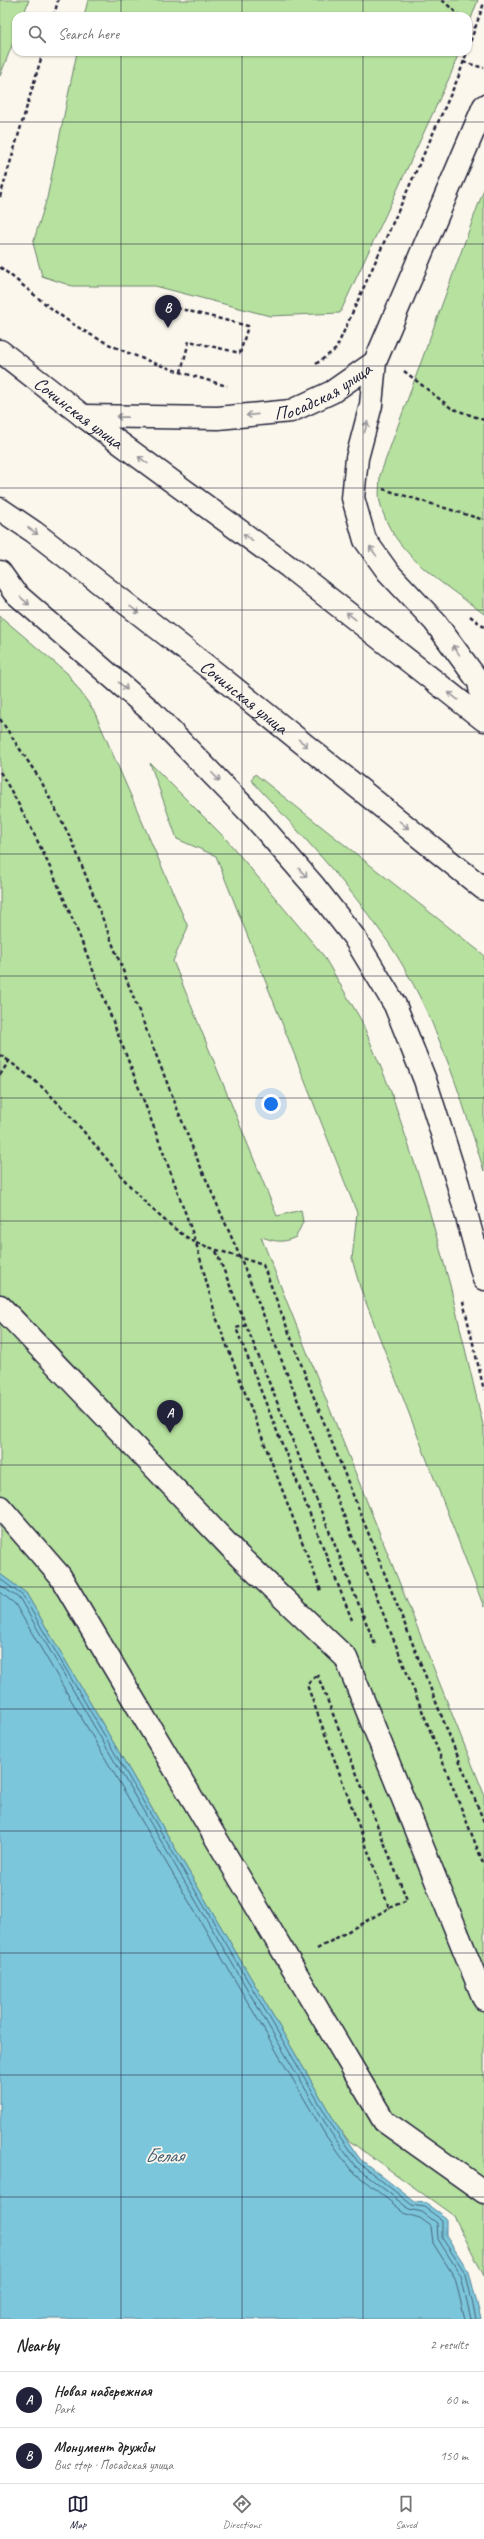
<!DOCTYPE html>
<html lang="en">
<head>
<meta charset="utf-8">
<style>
	body { margin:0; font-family:Caveat,sans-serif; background:#f6f6f6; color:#222 }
	.you { position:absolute; left:271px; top:1104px; width:14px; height:14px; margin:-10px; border:3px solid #fff; border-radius:50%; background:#1a73e8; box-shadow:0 0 0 6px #1a73e833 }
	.badge { display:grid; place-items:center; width:26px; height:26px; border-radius:50%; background:#22223b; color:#fff; font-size:13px; font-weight:700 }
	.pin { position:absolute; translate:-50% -33px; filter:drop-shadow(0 1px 2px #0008) }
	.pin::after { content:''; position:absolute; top:21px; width:14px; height:12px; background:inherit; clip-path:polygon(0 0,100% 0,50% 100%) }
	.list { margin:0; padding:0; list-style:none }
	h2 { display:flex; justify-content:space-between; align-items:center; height:52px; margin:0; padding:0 16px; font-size:17px }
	h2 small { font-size:13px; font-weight:400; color:#767676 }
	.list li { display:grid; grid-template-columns:26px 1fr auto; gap:12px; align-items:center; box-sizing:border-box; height:56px; padding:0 16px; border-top:1px solid #e0e0e0 }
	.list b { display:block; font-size:15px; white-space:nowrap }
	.list p { margin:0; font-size:13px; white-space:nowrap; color:#767676 }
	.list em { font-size:13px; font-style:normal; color:#767676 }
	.icon { flex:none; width:22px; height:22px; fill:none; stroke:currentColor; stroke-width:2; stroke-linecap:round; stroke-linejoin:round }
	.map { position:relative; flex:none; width:484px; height:2319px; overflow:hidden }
	.search { position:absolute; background:#fff; box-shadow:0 1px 3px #0004; left:12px; right:12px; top:12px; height:44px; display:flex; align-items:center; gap:10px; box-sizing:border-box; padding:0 14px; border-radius:12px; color:#767676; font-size:15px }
	.sheet { height:164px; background:#fff }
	nav { display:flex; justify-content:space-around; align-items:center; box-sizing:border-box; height:56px; border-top:1px solid #e0e0e0; background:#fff; font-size:11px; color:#767676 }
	nav a { display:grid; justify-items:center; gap:2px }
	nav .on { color:#22223b }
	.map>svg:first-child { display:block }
</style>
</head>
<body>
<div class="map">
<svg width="484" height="2319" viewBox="0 0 484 2319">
	<rect width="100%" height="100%" fill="#fbf7ec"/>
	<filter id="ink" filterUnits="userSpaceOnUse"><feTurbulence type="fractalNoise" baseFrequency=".025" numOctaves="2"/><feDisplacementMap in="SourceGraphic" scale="8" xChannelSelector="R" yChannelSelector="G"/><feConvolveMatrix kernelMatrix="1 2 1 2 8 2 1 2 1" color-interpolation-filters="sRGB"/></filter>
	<g filter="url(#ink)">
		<g fill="#b6e19f" stroke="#6c826d">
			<polygon points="0,0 29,0 23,16 16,16 16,35 0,76"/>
			<polygon points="88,0 478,0 468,27 468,16 84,16"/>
			<polygon points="77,52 459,52 451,74 340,313 270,316 155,286 72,286 42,276 33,243 47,198"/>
			<path d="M484,189V614C445,584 391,554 380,502C378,494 380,483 380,475Z"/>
			<path d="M0,616L67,673L94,711L188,927L173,961L277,1216L301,1210L303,1222L296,1237C281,1244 275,1241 261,1237L484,1794V2276L454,2216L348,2140L338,2127L26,1593L0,1574Z"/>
			<polygon points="150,763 226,839 323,955 361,1020 390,1089 424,1192 450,1285 484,1429 484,1607 360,1287 352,1259 357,1213 216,856 177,839"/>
			<path d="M255,774L484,955V1171C460,1093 434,1010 388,942C348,883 299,832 251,780Z"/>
		</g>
		<polygon fill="#7bc6db" stroke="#57849b" points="0,1574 26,1593 338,2127 360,2159 415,2202 425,2203 446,2218 446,2236 469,2272 481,2319 0,2319"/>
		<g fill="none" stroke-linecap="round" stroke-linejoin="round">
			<g stroke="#46647b" stroke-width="1">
				<polyline points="0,1579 23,1596 335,2130 358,2162 412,2205 424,2207 442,2220 442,2238 466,2274 476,2319"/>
				<polyline points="0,1585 20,1599 331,2133 355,2166 409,2209 422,2212 437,2223 438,2239 461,2276 471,2319"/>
				<polyline points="0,1592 15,1604 326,2136 351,2170 406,2214 420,2218 431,2226 433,2243 455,2278 465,2319"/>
			</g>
			<defs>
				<g id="street">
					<polyline points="375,362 371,405 357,458 353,498 365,540 388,572 435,622 479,682 484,710"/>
					<path id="s1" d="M83,416L218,418L291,411L332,392L375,362L484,106"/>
					<polyline points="0,1306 240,1557 346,1658 484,1999"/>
					<polyline points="0,1507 60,1576 384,2121 484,2192"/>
				</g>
				<g id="secondary">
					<path id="s2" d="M0,509L34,532L213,671L484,889"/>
				</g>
				<g id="primary">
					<path id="s3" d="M0,351L83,416L289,567L484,720"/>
					<polyline points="0,572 14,592 150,710 255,818 314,886 354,937 395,1005 425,1080 458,1184 484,1279"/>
				</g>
			</defs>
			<use href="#street" stroke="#22223b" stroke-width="25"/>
			<use href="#secondary" stroke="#22223b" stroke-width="25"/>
			<use href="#primary" stroke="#22223b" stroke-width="25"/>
			<g stroke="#22223b" stroke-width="2.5" stroke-dasharray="4 3" stroke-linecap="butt">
				<polyline points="442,0 460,16"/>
				<polyline points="54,16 58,0"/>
				<polyline points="468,23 475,28"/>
				<polyline points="468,48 484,3"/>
				<polyline points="463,62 484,68"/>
				<polyline points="0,197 43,52"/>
				<path d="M0,267C22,284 44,304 67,320C115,353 172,370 227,386"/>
				<polyline points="177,308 248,326 240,353 189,341 181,372"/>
				<polyline points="316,364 336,349 458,78 467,52"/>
				<polyline points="404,371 451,408 484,420"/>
				<polyline points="383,489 484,520"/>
				<polyline points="470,616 484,627"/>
				<polyline points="0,719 41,781 73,843 195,1154 241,1259 484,1865"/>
				<path d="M0,772C46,848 78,931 110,1014C140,1090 169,1166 196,1243L263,1265L313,1395L484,1822"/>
				<polyline points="0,1055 9,1061"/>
				<path d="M0,1075L9,1061C23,1072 39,1083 51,1096C100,1144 137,1208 196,1243L216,1317L321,1591"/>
				<polyline points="216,1251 376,1647"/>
				<polyline points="463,1301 484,1390"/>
				<polyline points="247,1325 236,1328 352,1620"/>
				<polyline points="317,1674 407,1900 389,1908"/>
				<polyline points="317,1949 389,1908 307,1685 318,1674"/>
			</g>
			<use href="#street" stroke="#fbf7ec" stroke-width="22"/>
			<use href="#secondary" stroke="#fbf7ec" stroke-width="22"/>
			<use href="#primary" stroke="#fbf7ec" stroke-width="22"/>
		</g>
		<defs><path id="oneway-shaft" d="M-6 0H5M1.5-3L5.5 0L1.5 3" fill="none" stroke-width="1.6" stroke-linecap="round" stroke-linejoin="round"/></defs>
		<g stroke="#99979c">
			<use href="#oneway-shaft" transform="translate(252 415) rotate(174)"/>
			<use href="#oneway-shaft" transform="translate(122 417) rotate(-179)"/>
			<use href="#oneway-shaft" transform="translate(366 427) rotate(-75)"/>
			<use href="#oneway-shaft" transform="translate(143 460) rotate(-144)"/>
			<use href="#oneway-shaft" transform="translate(33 531) rotate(35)"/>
			<use href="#oneway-shaft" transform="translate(248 537) rotate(-144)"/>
			<use href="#oneway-shaft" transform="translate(373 551) rotate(-126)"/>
			<use href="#oneway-shaft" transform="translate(25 601) rotate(41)"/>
			<use href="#oneway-shaft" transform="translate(135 610) rotate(38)"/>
			<use href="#oneway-shaft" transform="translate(351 616) rotate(-142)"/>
			<use href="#oneway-shaft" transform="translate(456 650) rotate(-126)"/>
			<use href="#oneway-shaft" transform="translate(123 686) rotate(41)"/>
			<use href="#oneway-shaft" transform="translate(453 696) rotate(-142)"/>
			<use href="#oneway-shaft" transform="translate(303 743) rotate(39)"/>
			<use href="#oneway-shaft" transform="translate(216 777) rotate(46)"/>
			<use href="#oneway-shaft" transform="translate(404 825) rotate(39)"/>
			<use href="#oneway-shaft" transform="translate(303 873) rotate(49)"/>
		</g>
	</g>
	<path fill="none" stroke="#22223b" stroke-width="1" stroke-opacity="0.55" d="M121,0V16M242,0V16M363,0V16M121,52V2319M242,52V2319M363,52V2319M0,122H484M0,244H484M0,366H484M0,488H484M0,610H484M0,732H484M0,854H484M0,976H484M0,1098H484M0,1221H484M0,1343H484M0,1465H484M0,1587H484M0,1709H484M0,1831H484M0,1953H484M0,2075H484M0,2197H484"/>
	<g text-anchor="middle" stroke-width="3.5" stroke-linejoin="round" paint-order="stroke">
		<g font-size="19" fill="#22223b" stroke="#fbf7ec">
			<text dy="7" stroke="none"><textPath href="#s1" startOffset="245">Посадская улица</textPath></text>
			<text dy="7" stroke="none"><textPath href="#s3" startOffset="100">Сочинская улица</textPath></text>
			<text dy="7" stroke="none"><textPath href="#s2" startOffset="308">Сочинская улица</textPath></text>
		</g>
		<g font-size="20" font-style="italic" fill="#415b73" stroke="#fbf7ec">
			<text x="164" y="2162">Белая</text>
		</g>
	</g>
</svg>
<div class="you"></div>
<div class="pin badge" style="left:170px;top:1433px">A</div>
<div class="pin badge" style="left:168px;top:328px">B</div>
<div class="search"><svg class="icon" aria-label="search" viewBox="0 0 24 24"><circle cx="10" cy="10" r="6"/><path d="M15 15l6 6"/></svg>Search here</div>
</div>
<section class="sheet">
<h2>Nearby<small>2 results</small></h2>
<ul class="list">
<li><span class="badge">A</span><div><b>Новая набережная</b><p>Park</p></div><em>60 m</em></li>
<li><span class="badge">B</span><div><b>Монумент дружбы</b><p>Bus stop · Посадская улица</p></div><em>150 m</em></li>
</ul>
</section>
<nav>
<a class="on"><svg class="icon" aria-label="map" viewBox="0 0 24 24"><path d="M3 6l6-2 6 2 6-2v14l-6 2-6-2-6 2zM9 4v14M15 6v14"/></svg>Map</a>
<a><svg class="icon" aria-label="directions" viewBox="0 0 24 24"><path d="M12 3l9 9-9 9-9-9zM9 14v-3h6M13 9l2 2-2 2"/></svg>Directions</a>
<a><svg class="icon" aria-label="saved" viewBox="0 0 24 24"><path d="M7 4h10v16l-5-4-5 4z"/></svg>Saved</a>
</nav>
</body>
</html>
